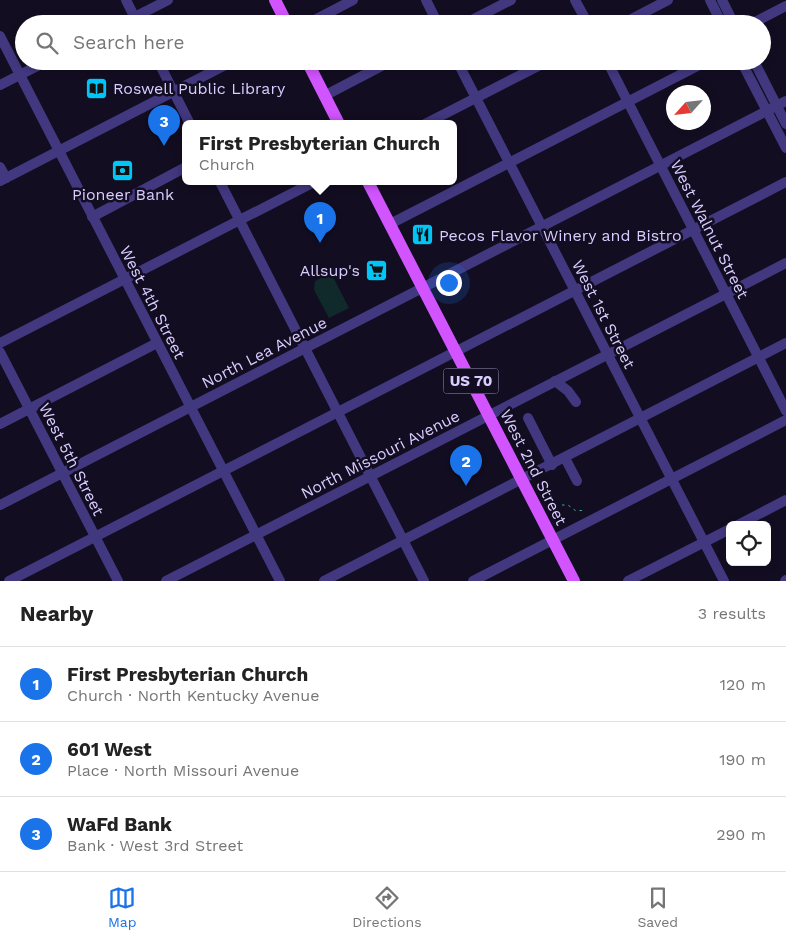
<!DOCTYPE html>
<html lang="en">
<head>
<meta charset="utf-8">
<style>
	body { margin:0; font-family:"Work Sans",sans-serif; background:#f6f6f6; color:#222 }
	.controls { position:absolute; right:15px; bottom:15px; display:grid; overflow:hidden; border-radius:8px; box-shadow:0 2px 8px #0003 }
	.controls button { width:45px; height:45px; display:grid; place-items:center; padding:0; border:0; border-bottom:1px solid #e0e0e0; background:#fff; color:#222; font:25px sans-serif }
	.compass { position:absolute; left:666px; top:85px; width:45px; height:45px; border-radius:50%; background:#fff; box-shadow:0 2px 8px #0003; rotate:243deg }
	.you { position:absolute; left:448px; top:282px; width:18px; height:18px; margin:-12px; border:4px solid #fff; border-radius:50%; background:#1a73e8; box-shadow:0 0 0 8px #1a73e833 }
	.badge { display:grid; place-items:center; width:32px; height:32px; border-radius:50%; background:#1a73e8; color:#fff; font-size:16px; font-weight:700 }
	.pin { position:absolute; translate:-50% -41px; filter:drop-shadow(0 1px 2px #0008) }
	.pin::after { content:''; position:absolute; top:26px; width:18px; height:15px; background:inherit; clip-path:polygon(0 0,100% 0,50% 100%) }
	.popup { position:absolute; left:182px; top:120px; width:275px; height:65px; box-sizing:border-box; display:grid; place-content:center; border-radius:8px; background:#fff; filter:drop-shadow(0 1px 4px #0005); font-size:16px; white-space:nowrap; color:#767676 }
	.popup b { font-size:19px; color:#222 }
	.popup::after { content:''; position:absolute; left:50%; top:100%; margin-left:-10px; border:10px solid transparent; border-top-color:#fff }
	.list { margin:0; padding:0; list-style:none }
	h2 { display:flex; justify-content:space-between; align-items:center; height:65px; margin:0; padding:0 20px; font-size:21px }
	h2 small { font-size:16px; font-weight:400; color:#767676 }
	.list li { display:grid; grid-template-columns:32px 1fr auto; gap:15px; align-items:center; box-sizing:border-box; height:75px; padding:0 20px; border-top:1px solid #e0e0e0 }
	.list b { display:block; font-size:19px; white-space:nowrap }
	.list p { margin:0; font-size:16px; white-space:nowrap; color:#767676 }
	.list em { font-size:16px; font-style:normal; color:#767676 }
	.icon { flex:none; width:28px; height:28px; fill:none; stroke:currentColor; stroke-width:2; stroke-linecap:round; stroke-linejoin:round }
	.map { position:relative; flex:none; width:786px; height:581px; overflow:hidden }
	.search { position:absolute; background:#fff; box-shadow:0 2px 8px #0003; left:15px; right:15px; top:15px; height:55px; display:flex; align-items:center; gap:12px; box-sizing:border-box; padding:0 18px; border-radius:28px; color:#767676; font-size:19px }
	.sheet { height:290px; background:#fff }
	nav { display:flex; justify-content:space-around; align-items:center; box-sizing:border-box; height:70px; border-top:1px solid #e0e0e0; background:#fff; font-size:14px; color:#767676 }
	nav a { display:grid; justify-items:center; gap:2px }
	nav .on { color:#1a73e8 }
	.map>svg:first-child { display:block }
</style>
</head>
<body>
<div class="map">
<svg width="786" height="581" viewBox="0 0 786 581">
	<rect width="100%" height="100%" fill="#130d21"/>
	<polygon fill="#10292b" points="331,273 349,308 329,318 314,290 315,281"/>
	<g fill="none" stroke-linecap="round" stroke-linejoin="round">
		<polyline stroke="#2dadb3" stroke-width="1" stroke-dasharray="2.5 4" stroke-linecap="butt" points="562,505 568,505 576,511 586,510"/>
		<g stroke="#423880" stroke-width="10">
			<polyline points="126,0 138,24"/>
			<polyline points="426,0 438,24"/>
			<polyline points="575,0 588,24"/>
			<polyline points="710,0 722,24"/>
			<polyline points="722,0 734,24"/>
			<polyline points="121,24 168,0"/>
			<polyline points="307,24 353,0"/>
			<polyline points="464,24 511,0"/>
			<polyline points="622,24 668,0"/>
			<polyline points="751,24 786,6"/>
			<polyline points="0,36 280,581"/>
			<polyline points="158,61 190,124"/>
			<polyline points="457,61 724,581"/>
			<polyline points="607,61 786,411"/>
			<polyline points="741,61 786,148"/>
			<polyline points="754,61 786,124"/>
			<polyline points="0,85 47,61"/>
			<polyline points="324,96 391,61"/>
			<polyline points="425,124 548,61"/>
			<polyline points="0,167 6,178"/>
			<polyline points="0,181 233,61"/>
			<polyline points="220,182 424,581"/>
			<polyline points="92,217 186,167"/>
			<polyline points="390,224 707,61"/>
			<polyline points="0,343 314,182"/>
			<polyline points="0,352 118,581"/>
			<polyline points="555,381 568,391 576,402"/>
			<polyline points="528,418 552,465"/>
			<polyline points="0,424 157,343"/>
			<polyline points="565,458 577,481"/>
			<polyline points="0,505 786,101"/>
			<polyline points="738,525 786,500"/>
			<polyline points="9,581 786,182"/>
			<polyline points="166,581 786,263"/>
			<polyline points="324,581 786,343"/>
			<polyline points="473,581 786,420"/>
			<polyline points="628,581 730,529"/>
			<polyline points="785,581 786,580"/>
		</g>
		<g stroke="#d154ff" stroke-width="12">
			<polyline points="275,0 287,24"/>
			<polyline points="307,61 339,124"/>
			<polyline points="368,182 574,581"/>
		</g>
	</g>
	<defs>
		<symbol id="library-square" viewBox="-11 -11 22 22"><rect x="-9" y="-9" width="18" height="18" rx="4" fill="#00c6f8" stroke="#130d21"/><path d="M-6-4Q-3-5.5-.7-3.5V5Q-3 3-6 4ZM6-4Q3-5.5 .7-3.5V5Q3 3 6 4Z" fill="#111"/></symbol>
		<symbol id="bank-square" viewBox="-11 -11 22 22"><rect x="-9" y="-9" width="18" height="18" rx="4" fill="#00c6f8" stroke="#130d21"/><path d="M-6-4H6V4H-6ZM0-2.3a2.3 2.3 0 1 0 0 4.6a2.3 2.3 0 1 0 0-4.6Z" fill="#111"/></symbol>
		<symbol id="restaurant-square" viewBox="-11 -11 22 22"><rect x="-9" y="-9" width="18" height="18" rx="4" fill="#00c6f8" stroke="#130d21"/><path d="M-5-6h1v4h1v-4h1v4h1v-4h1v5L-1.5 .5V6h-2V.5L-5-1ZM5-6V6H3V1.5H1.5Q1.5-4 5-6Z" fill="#111"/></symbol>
		<symbol id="supermarket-square" viewBox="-11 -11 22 22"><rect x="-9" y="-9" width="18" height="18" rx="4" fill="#00c6f8" stroke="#130d21"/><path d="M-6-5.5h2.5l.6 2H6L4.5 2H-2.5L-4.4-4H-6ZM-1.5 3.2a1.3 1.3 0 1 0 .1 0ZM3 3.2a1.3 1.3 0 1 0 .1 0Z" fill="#111"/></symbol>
	</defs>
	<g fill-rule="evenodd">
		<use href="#library-square" x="84" y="76" width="25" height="25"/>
		<use href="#bank-square" x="110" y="158" width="25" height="25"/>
		<use href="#restaurant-square" x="410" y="222" width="25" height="25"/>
		<use href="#supermarket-square" x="364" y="258" width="25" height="25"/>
	</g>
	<g text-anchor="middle" stroke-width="5" stroke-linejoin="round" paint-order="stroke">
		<rect fill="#130d21" stroke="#9d93bc" stroke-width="1" x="443.5" y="368.5" width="55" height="25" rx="4"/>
		<g font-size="15" font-weight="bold" fill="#d8cdff">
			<text x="471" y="386">US 70</text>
		</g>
		<g font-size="16" fill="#d8cdff" stroke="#130d21" text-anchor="start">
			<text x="113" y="94">Roswell Public Library</text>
			<text x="123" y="200" text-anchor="middle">Pioneer Bank</text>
			<text x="439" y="241">Pecos Flavor Winery and Bistro</text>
			<text x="360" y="276" text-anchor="end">Allsup's</text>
		</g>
		<g font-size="16" fill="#d8cdff" stroke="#130d21">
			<text transform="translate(710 229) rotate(63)" y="6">West Walnut Street</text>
			<text transform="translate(153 302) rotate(63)" y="6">West 4th Street</text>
			<text transform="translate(604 314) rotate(63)" y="6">West 1st Street</text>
			<text transform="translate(264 352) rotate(-27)" y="6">North Lea Avenue</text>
			<text transform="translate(380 454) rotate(-27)" y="6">North Missouri Avenue</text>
			<text transform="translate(72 459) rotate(63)" y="6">West 5th Street</text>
			<text transform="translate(534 467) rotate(63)" y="6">West 2nd Street</text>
		</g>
	</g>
</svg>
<div class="controls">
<button><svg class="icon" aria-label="locate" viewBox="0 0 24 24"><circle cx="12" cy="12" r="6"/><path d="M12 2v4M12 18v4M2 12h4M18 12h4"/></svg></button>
</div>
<svg class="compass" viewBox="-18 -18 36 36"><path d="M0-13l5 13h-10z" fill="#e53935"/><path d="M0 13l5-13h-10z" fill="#767676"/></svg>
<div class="you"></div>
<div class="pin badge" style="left:320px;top:243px">1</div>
<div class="popup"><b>First Presbyterian Church</b>Church</div>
<div class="pin badge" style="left:466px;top:486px">2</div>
<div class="pin badge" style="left:164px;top:146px">3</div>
<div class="search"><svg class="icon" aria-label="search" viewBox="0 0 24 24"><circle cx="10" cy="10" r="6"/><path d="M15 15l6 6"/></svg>Search here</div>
</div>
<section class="sheet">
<h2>Nearby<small>3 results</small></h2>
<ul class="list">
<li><span class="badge">1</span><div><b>First Presbyterian Church</b><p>Church · North Kentucky Avenue</p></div><em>120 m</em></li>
<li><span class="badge">2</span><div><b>601 West</b><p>Place · North Missouri Avenue</p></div><em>190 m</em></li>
<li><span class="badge">3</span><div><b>WaFd Bank</b><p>Bank · West 3rd Street</p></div><em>290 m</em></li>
</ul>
</section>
<nav>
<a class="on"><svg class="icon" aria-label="map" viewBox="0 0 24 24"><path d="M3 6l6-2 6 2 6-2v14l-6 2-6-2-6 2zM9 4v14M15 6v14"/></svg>Map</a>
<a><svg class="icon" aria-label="directions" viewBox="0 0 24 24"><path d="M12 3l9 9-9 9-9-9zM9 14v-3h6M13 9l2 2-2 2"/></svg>Directions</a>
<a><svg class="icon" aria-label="saved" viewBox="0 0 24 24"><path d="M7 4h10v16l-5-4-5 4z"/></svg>Saved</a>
</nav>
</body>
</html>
